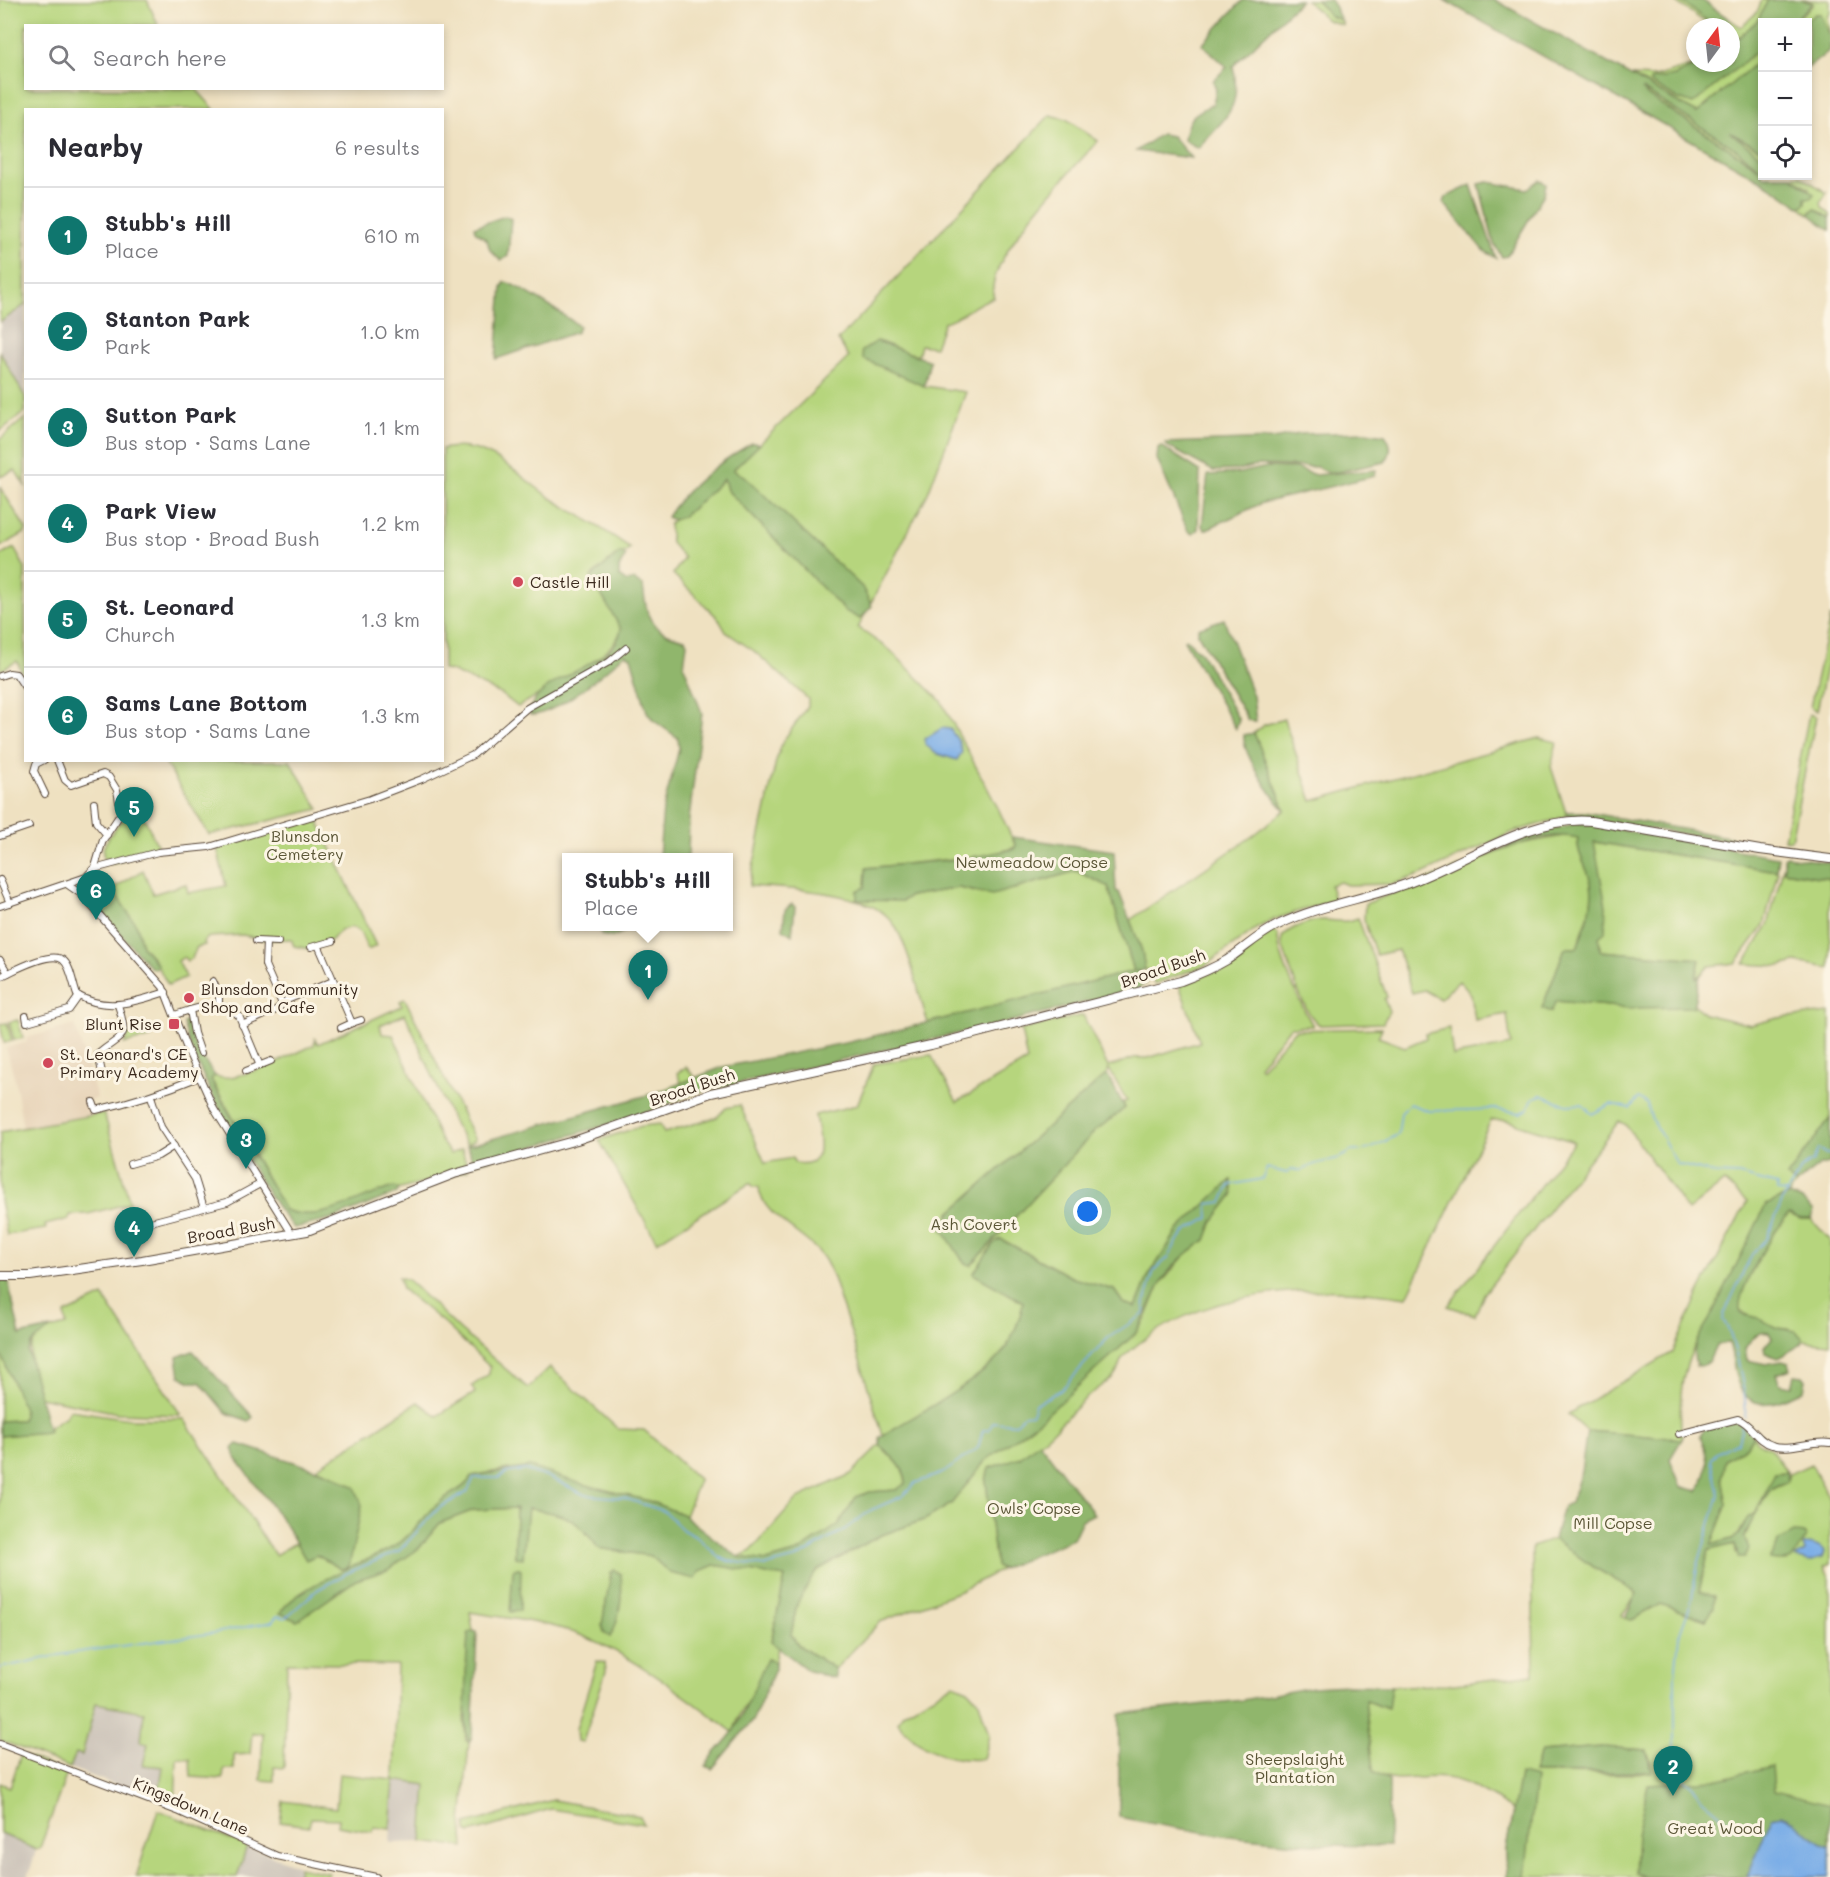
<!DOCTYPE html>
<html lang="en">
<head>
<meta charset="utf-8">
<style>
	body { margin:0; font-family:Mali,sans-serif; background:#f2f2f3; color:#2b2b33 }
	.controls { position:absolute; right:18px; top:18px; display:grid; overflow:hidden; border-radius:0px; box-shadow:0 3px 9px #0003 }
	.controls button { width:54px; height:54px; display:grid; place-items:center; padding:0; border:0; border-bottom:2px solid #e1e1e2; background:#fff; color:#2b2b33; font:30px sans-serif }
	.compass { position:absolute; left:1686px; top:18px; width:54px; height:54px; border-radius:50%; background:#fff; box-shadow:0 3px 9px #0003; rotate:15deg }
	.you { position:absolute; left:1088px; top:1212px; width:21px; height:21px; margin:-15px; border:4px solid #fff; border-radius:50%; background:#1a73e8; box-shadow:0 0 0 9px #1a73e833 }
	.badge { display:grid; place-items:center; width:39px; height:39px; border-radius:50%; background:#0f766e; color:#fff; font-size:20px; font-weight:700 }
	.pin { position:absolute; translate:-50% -50px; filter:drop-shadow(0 2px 3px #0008) }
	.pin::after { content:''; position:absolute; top:32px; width:21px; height:18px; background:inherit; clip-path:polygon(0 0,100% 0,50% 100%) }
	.popup { position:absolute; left:562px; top:853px; width:171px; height:78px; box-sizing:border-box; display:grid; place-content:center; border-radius:0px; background:#fff; filter:drop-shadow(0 2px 4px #0005); font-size:20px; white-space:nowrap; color:#7c7c81 }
	.popup b { font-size:22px; color:#2b2b33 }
	.popup::after { content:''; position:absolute; left:50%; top:100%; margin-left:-12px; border:12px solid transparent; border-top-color:#fff }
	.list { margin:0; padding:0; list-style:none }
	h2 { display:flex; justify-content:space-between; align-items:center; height:78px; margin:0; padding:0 24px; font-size:26px }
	h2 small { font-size:20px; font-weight:400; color:#7c7c81 }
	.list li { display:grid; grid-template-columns:39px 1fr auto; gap:18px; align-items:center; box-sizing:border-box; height:96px; padding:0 24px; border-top:2px solid #e1e1e2 }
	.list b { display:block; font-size:22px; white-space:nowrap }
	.list p { margin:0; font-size:20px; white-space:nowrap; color:#7c7c81 }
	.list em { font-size:20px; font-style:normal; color:#7c7c81 }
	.icon { flex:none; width:33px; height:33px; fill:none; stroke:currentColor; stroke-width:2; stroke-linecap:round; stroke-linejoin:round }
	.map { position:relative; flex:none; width:1830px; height:1877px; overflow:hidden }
	.search { position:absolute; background:#fff; box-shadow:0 3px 9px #0003; left:24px; top:24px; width:420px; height:66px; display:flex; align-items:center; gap:15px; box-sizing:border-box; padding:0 21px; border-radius:0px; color:#7c7c81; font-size:22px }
	.panel { position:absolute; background:#fff; box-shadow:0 3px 9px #0003; left:24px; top:108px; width:420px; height:654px; border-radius:0px }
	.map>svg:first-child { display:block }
</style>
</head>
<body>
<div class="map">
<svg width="1830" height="1877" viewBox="0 0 1830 1877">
	<rect width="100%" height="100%" fill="#fcf5e5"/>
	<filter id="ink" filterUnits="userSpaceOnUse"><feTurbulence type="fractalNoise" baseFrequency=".0167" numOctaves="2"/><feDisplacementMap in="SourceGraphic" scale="12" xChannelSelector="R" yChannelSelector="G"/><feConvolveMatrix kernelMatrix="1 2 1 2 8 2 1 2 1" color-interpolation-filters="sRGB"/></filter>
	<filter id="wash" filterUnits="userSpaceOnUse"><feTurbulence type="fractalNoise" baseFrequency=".008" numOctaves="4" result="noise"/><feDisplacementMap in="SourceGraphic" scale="24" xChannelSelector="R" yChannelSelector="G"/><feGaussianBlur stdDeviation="1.35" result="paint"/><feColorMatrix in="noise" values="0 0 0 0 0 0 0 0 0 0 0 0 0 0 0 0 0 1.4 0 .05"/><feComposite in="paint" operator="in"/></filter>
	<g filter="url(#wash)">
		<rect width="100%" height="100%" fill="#efe1c1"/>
		<polygon fill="#e5d0b4" points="75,1025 97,1098 89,1101 93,1116 23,1128 15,1079 6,1048 27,1042 26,1038"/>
		<g fill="#cbc2b8">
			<polygon points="25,305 25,397 0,352 0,322"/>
			<polygon points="96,1703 144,1712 141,1742 148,1744 163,1767 159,1795 129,1790 70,1768 76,1752 83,1755"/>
			<polygon points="394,1780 426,1784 422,1842 390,1843"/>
			<polygon points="0,1833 36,1850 28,1877 0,1877"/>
			<polygon points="247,1846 299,1866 297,1877 237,1877"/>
		</g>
		<g fill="#b6d57d" stroke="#78804e" stroke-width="1.5" fill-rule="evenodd">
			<polygon points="0,0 147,0 158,25 26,26 26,88 196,89 214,109 26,110 25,305 0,322"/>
			<polygon points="1306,0 1317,0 1330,16 1341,20 1343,25 1327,20"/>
			<polygon points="1673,0 1680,0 1715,27 1712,27"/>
			<polygon points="1762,0 1768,0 1757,21 1731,44 1729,19 1741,27 1757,12"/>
			<polygon points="1800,0 1830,0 1830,13 1827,17 1830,37 1820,14 1815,14 1805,22 1792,22 1813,5 1811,2"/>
			<polygon points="1762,47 1762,58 1697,113 1632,76 1655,77 1700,63 1675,76 1651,80 1651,83 1676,98 1693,104"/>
			<polygon points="1642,89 1736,149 1762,170 1648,96"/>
			<path d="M1050,115L1066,119L1098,141C1074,168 981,261 994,298C981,299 963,317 944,322L935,347L921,345L918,356L877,341L924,386L966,392L928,493L858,628L890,650L941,701L998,808L1016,847L989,855L867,868L865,887L857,899L902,901L910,896L959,888L982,894L1015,889L1076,871L1108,886L1134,971L928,1023C918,993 910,948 893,923C871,890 785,889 749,886L776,761L783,741L808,706V699L754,651L726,632L718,618L673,574L684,558L671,543L669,525L673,520L684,516L724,479L727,490L845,611L733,470L849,357L838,340Z"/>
			<polygon points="1725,130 1762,150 1762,156"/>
			<polygon points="1791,176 1801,176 1827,193 1821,202 1822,207 1830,214 1830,218 1814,209 1809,214 1801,207 1806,203 1806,197 1811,198 1809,188"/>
			<polygon points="0,352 25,397 25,412 0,431"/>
			<polygon points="25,418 25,486 15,470 0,477 0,439"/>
			<path d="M455,447C496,447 519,477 551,498C577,515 605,529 630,548L624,553H619L591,577L621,629C617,656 542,691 518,707L501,694L451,671L443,670L442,449Z"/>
			<polygon points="0,487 26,529 25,533 0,547"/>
			<polygon points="14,548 25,568 25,679 17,661 0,671 0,556"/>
			<polygon points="1830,617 1830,649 1817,711 1810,707"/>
			<polygon points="1809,714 1816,717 1791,840 1784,839"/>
			<polygon points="1284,719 1312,801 1539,738 1557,742 1551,767 1567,816 1513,832 1422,874 1393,884 1347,885 1340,882 1330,885 1334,900 1275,919 1257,928 1206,965 1154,984 1150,970 1145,970 1142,951 1130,920 1254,835 1285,810 1254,733 1264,725"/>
			<polygon points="164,761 290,761 319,809 209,835"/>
			<polygon points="317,818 376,946 368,950 360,932 352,927 340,930 332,940 310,949 294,946 291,939 265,940 243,935 209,937 204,941 205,945 197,947 192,958 187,961 184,957 178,961 186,977 168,985 153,958 142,946 137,926 117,896 116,887 143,870 153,894 186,884 188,893 226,886 217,848"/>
			<path d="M145,819L158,847L112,864C90,854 114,831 122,820Z"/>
			<path d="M1569,835L1578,837C1576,854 1588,867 1591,883C1595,906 1584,926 1577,948H1565L1542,1008L1556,1001L1630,1008L1695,1005L1704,1014L1751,1025L1778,1018L1830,1013V1118L1787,1177L1796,1184L1788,1195L1766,1205L1709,1321C1682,1362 1677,1391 1682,1439L1587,1431L1568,1414L1673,1352L1699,1293L1747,1202L1724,1182L1688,1211L1625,1124L1619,1121L1484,1294L1475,1315L1448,1306L1574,1142L1505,1120H1491L1407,1297C1314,1283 1198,1288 1125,1355C1118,1361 1120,1371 1112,1378C1103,1386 1092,1392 1084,1400C1064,1418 1043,1445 1019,1458C1010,1462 999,1465 989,1468L986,1481L996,1566L1002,1569L960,1591L880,1622L835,1669L798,1645L791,1635L797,1604L816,1571L879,1536L926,1519L951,1504L985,1461L1044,1417L1135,1334L1146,1319L1159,1286L1189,1250L1206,1240L1213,1221L1233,1195L1231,1181L1178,1230L1148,1277L1136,1307L1123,1303L1114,1290L1073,1278L1001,1239L1016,1299L1024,1302C1020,1317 1015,1333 1007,1346C988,1378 916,1415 883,1435C868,1391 857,1347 841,1303C836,1289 833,1273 825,1260C810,1235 760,1217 759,1187H754L750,1183L657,1242L599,1140L642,1126L660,1124L664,1133L717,1117L726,1108L740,1105L765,1163L792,1158L795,1163C830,1168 818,1136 815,1115L857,1105L874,1064L931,1055L957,1102L1027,1061L1021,1030L1083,1015L1108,1067L1134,1058H1148L1200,1042L1179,985L1220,969L1273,931L1278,935C1277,956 1302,1007 1313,1026L1290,1027L1259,1066L1261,1068L1295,1030L1382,1028L1378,1037L1405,1047L1426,1038L1425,1034L1449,1028L1453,1056L1511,1045L1507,1014L1475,1020L1471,994L1459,981L1440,999L1424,990L1412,993L1398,950L1376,955L1364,920L1365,904L1519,844ZM1109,1069L1127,1101L1123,1102L1125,1108L1095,1131L971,1265L940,1226L948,1219L950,1213L1107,1074Z"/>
			<polygon points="1594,842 1778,871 1764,925 1736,963 1709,966 1696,980 1700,959 1600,951"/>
			<polygon points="1783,868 1784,871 1830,879 1830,968 1796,962 1780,966 1744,964 1768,925"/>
			<path d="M1358,918L1387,997L1384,999L1389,1011L1383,1023L1320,1025C1302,1014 1290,966 1282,945V937C1291,927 1311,920 1324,920C1337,920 1344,924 1358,918Z"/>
			<path d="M405,999L475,1140L467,1145L453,1122L405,1014L380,1025L382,1034L393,1035L441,1141L450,1154L462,1149L468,1170L401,1189L322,1219L294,1226L211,1079L215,1076C233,1085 294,1054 314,1045L315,1039L318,1044L402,1006L400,1001Z"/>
			<polygon points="18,1020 23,1038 14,1040 9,1022"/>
			<polygon points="7,1023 12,1041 4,1043 0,1024"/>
			<polygon points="149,1029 152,1037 124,1044 128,1035"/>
			<polygon points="686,1067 697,1080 684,1090 677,1073"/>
			<polygon points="104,1113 130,1203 88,1214 70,1215 69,1219 45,1225 46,1229 7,1235 0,1200 0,1132"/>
			<path d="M1789,1214L1801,1219H1811L1830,1240V1344L1803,1341L1789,1329L1777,1328L1739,1311C1737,1291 1774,1229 1789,1214Z"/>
			<path d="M399,1277L408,1280L460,1330L528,1388L550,1367L618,1429L644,1430L699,1480L685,1516L649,1501L508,1469L472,1476C465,1489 452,1492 441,1501C425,1514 412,1536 395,1546C365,1565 298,1584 280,1613L297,1621L356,1580L387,1570L418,1549L440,1523L474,1510L516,1508L515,1557L527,1508C565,1515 575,1515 598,1548L651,1556L670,1573L700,1571L714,1565L786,1577L771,1641L778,1647L775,1662L767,1659L755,1692L741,1712L733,1732C681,1693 620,1644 556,1627C528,1620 498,1617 470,1612L473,1631L468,1633L467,1704L464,1717L466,1741L469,1742L462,1823L464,1847L422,1842L426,1785L394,1780L390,1829L374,1827L373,1832L338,1826V1819L311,1818L309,1826L280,1822L283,1801L336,1808L339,1774L394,1780L397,1665L287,1663L284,1768L274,1767V1781L261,1780L263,1733H252L250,1754L234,1755V1769H224L223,1779L191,1777L190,1759L177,1758L175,1806L158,1799L163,1767L143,1765L148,1744L141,1742L144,1712L96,1703L82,1755L76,1753L70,1768L0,1740V1436L49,1431L48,1428L66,1416L70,1410L130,1419H184L275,1555L295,1543L341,1569L348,1567L351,1553L331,1474L316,1468L418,1402L437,1416L475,1393L472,1386L489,1374L490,1367L444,1323L402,1289Z"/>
			<path d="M103,1296L181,1415L118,1413L40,1397C30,1360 16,1335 66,1325L65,1314Z"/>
			<polygon points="0,1352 25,1409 22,1420 0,1421"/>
			<polygon points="1753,1436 1758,1442 1771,1449 1787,1472 1775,1473 1756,1513 1747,1519 1737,1537 1710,1546 1727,1504 1722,1478 1725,1460 1746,1447"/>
			<path d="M880,1445C891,1457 905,1466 906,1483L897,1490L870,1492L856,1497L839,1525L798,1552L767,1561L738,1557L751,1551L798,1498L851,1474Z"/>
			<path d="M1811,1464L1830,1499V1564L1824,1567L1830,1579V1877H1507L1506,1850L1513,1810C1492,1798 1470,1781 1446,1778C1419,1774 1396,1786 1373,1771L1365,1700L1387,1709L1391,1686L1447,1685L1534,1674L1532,1547L1554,1539L1589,1564L1638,1593L1621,1616L1632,1620L1661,1604L1706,1620L1699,1592L1709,1550L1735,1544L1736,1554L1748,1544L1745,1541C1744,1534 1764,1495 1770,1490C1775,1485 1782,1485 1787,1481L1789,1474ZM1602,1747L1647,1750L1651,1762V1772L1637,1774L1533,1773L1541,1752Z"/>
			<polygon points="597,1661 605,1663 606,1671 583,1742 577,1741 576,1729"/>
			<path d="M953,1684L968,1690L979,1702L989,1735L983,1759C949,1762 918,1749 898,1722L903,1713Z"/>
			<polygon points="21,1754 67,1773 40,1848 36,1850 0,1833 0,1783 10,1787"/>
			<polygon points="553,1800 640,1816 644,1824 551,1809 470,1833 466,1831 466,1824"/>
			<polygon points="158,1810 247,1846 237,1877 136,1877"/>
			<polygon points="299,1867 329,1873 327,1877 297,1877"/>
		</g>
		<g fill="#90b66c" stroke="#667045" stroke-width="1.5" fill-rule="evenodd">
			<path d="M1243,0H1301L1233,66C1243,110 1224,118 1198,148L1184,140C1187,116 1194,114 1213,104L1216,90L1213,81L1227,67L1202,44Z"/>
			<polygon points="1317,0 1331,0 1341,20 1330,16"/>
			<path d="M1444,0H1495L1697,113L1762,58V150L1729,132L1762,156V176H1791L1814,194L1811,198H1806V203L1801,207L1770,186L1638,110ZM1642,89L1736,149L1762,170L1648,96Z"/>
			<polygon points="1680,0 1702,0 1729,19 1730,25 1715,27"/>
			<polygon points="1768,0 1800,0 1813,3 1792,22 1762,22 1762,47 1693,104 1676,98 1650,83 1650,80 1675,76 1700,63 1731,63 1731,44 1757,21"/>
			<polygon points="1815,14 1820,14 1830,37 1830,50 1808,68 1808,22 1805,22"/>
			<polygon points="1161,134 1172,136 1191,158 1136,151"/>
			<polygon points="1540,180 1546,184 1544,194 1507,256 1502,257 1494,244 1479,184 1488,182 1527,189"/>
			<polygon points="1471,185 1496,258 1483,250 1444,203 1446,197"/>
			<polygon points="1816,209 1830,218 1830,230 1809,214"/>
			<polygon points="505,216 511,219 508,256 501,261 490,250 487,240 475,231 474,227"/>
			<path d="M505,282C520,286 565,316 579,326L577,332L496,359L502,287Z"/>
			<polygon points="877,341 930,361 924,386 863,359 862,351"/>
			<path d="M1366,432L1385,435C1392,444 1392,453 1385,462L1338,472H1327L1317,467L1259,465L1240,470L1213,471L1167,446L1166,443L1273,439L1299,434Z"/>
			<path d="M752,443L760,444L733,470L744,476L862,587L872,606L860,619L845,611L727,490L724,479L684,516L673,520L667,517C686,487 721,461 752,443Z"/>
			<polygon points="1161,446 1200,471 1198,529 1193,534 1188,531 1157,459 1158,448"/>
			<polygon points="1267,467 1296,468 1315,475 1376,470 1375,476 1262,503 1205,530 1202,526 1208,475 1240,473"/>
			<path d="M619,553L626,555L619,568V576L627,582L634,580L643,586C647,619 650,632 685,639L687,643L684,666L702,713L689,819L688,857H659L663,809L679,749L678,738L653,720L647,712L631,657L625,654C606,671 556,716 530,715L529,711C540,673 616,668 621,629L591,577Z"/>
			<polygon points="1224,619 1253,696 1256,722 1248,720 1198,634 1198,628"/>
			<polygon points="1186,639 1201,653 1239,720 1236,729 1184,640"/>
			<path d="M1254,733L1285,810C1272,797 1241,752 1244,735Z"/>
			<polygon points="1566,812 1584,812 1786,847 1782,849 1567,816"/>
			<path d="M1580,823L1778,857L1776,871L1594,842L1606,906L1605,932L1599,937L1600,951L1700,959L1696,978L1700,976L1693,1007L1630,1008L1556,1001L1551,1012L1542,1008L1565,948H1577C1585,926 1595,906 1591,883C1588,867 1576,854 1578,838C1548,830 1512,847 1483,857L1540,831Z"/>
			<polygon points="1012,837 1114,851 1116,891 1119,892 1142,951 1145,970 1136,971 1146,975 1146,983 1137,989 1004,1023 699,1092 633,1117 474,1164 467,1146 655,1093 723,1067 850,1042 1134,971 1108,886 1076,871 992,895 959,888 910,896 902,901 857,900 857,891 865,887 866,868 968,858 1014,849 1016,845"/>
			<polygon points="1787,856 1830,863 1830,879 1784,871 1784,858"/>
			<polygon points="93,878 103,878 116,887 117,896 137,926 142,946 158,965 156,969 151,968 86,895 86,887"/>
			<polygon points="792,904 795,907 792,935 783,929 785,910"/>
			<polygon points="598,927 598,926 635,927 612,937 602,935"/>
			<path d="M187,1021L196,1048L215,1076L211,1079L216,1090L285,1210C322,1224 354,1199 388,1189L395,1187L399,1189L397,1193L330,1220L294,1228C269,1204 186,1056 184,1023Z"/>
			<polygon points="1107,1074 1125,1108 1095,1131 971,1265 965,1264 940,1226 948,1219 950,1213"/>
			<polygon points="1830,1118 1830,1163 1820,1165 1796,1184 1787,1177"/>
			<path d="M1231,1180L1233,1195L1213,1221L1206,1240C1187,1252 1169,1267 1159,1287C1150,1304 1146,1319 1135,1334L1044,1417L985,1461L951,1504L926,1519L879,1536L816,1571L797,1604L791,1635L798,1645L835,1669V1678L809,1671L771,1642L785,1577L714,1565L700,1571L695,1579L670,1573L651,1556L598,1548C575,1515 565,1515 528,1508L523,1558L515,1557L516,1508L474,1510L440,1523L418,1549L387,1570L356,1580L297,1621L280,1613C297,1585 364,1564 395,1546C412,1536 425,1514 441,1501C452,1492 465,1489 472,1476L530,1467L579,1483L649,1501L682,1514L738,1557L767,1561L798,1552L838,1525L856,1497L870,1492L896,1490L906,1483C905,1466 891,1456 880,1445V1437C913,1416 988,1378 1007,1346C1015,1332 1021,1317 1023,1302L973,1274L993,1244L1000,1239L1073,1278L1114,1290L1123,1303L1136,1307L1148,1277L1178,1230Z"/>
			<path d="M1788,1195L1802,1200L1814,1211L1811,1219H1801L1789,1214C1775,1227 1732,1296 1741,1314L1758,1318L1777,1328L1796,1331L1803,1339L1802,1344L1778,1358L1765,1353L1764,1347L1772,1338L1769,1333C1757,1330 1751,1339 1745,1349L1747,1360L1766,1364L1782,1361L1789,1363L1791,1369L1776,1374L1780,1384L1792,1386L1795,1375L1803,1376L1806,1380L1804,1390C1780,1403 1748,1416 1737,1380C1733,1368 1733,1355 1729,1343L1717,1344L1709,1361L1701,1367L1696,1366C1690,1347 1699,1336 1709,1320L1766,1205Z"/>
			<polygon points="0,1280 8,1281 20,1335 51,1328 31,1344 28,1352 49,1432 0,1436 0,1421 22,1420 24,1409 0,1352"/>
			<polygon points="193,1351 253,1417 249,1421 226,1413 200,1382 191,1382 180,1376 177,1357"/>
			<path d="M1729,1421L1741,1423L1753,1436L1746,1447L1725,1460L1722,1478L1727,1504L1711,1545L1732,1539L1740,1534L1747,1519L1756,1513L1775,1473L1787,1472V1481C1783,1484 1778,1484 1774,1487C1767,1490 1748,1529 1744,1537L1749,1549L1745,1557H1738L1735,1544L1709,1550L1699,1591L1715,1596L1714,1607L1706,1620L1661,1604L1632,1620L1625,1617L1637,1593L1589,1564L1554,1539L1563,1506L1571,1503L1581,1471L1587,1431L1682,1439L1670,1459L1681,1487L1698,1491C1710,1469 1709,1459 1700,1435L1704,1429Z"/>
			<polygon points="1039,1442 1094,1514 1082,1520 1073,1539 1002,1569 996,1566 986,1481 989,1468 1020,1457"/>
			<polygon points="238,1444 331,1474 355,1487 362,1505 349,1567 341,1569 317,1555 306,1560 283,1521 236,1458 233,1448"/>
			<path d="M1794,1533L1805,1534L1806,1537C1791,1556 1801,1564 1769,1560L1780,1541Z"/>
			<polygon points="517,1568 521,1570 520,1611 510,1612 513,1570"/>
			<path d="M614,1570L621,1574C623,1592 620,1621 610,1637L604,1632L602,1625L611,1573Z"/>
			<path d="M473,1631L477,1632L472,1737L469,1742C462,1736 467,1649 468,1633Z"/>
			<path d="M767,1659L775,1662V1669L753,1720L712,1769L706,1766C712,1753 724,1745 732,1733C747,1711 755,1683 767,1659Z"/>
			<path d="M1348,1685L1391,1686L1388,1709L1365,1700L1373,1771L1389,1780V1846C1298,1847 1209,1836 1119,1817V1714L1242,1700L1313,1687Z"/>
			<polygon points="1602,1747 1647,1750 1651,1772 1533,1773 1541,1752"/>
			<polygon points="1772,1766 1774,1791 1830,1805 1830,1847 1818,1842 1789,1818 1774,1816 1747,1877 1645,1877 1635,1873 1637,1835 1648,1784 1715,1780"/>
			<polygon points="1520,1774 1536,1778 1525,1877 1507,1877 1506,1850"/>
		</g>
		<g fill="#7aade7" stroke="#5a6c82" stroke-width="1.5">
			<polygon points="942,728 950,729 959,742 962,752 957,760 935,753 925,744 925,739"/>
			<path d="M1803,1545C1810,1543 1820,1546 1824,1552L1822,1558L1808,1562L1795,1558L1805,1552Z"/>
			<path d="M1782,1815C1798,1820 1812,1840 1830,1847V1877H1747L1772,1817Z"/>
		</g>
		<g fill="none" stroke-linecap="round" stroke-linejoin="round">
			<g stroke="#7aade7" stroke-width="1.5">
				<path d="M1745,1417C1748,1400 1734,1334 1723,1320L1724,1314L1752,1254L1767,1238L1784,1197L1802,1168L1813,1161L1818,1149L1826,1154H1830"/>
				<path d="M0,1668L64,1654L214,1633L272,1622L277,1616L285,1618L317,1590L347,1573L399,1551L439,1508L467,1492L474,1478H498L506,1473L525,1470L551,1478L585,1495L624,1498L664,1511L683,1530L698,1538L719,1557L728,1561L766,1566L797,1558L844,1530L871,1510L903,1496L915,1483L943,1473L978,1448L983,1430H989L993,1422L1016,1424L1023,1415L1032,1414L1035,1404L1061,1390L1108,1338L1144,1314L1145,1300L1154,1271L1169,1257L1176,1243L1187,1230L1209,1218L1208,1204L1222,1202L1230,1185L1262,1179L1267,1168L1286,1173L1291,1169L1301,1171C1317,1159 1338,1163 1351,1151C1375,1152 1377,1143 1398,1135L1401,1113L1410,1104L1429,1111L1496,1109L1521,1113L1528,1109L1533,1098L1541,1095L1567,1105L1581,1104L1592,1114L1611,1104L1630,1108L1639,1098L1647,1104L1651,1117L1677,1164L1715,1174L1739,1175L1777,1185V1191L1787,1192"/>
				<polyline points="1739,1830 1702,1799 1693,1786 1679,1774 1675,1764 1675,1676 1679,1636 1691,1603 1697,1568 1719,1495 1711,1460 1716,1453 1738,1442 1742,1426"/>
			</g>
		</g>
	</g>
	<g filter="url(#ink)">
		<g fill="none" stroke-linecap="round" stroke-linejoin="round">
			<defs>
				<g id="minor">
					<polyline points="0,676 9,673 16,674 26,689"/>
					<polyline points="44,760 36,764 34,771 45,794"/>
					<polyline points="94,803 96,822 107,835"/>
					<polyline points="0,836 29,826"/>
					<polyline points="94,869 158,852 209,847 370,799 422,779 473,755 527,708 609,662 626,648"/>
					<polyline points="0,880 10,903"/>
					<polyline points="68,885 81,894 163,987 187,1049 214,1109 292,1234"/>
					<polyline points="0,906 86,877 95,867 103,840 121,813 117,790 109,777 103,774 71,785 65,780 57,760"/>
					<polyline points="256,941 278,942"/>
					<polyline points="266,942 265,965 282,1004"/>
					<polyline points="311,947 333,941"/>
					<polyline points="319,947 352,1023 361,1020"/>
					<polyline points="0,960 8,973"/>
					<path d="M0,977C13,971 51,950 63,960C71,966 73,985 77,995C106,1012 136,1002 166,992"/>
					<polyline points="213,981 219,995 219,1006"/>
					<polyline points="190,1010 194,1033 201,1053"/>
					<path d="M175,1015C196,1008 220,997 239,1016L260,1066"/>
					<polyline points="26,1016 27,1022 69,1010 79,996"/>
					<polyline points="242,1025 276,1010 287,1000 333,981"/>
					<polyline points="341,1028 352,1023"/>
					<polyline points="246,1071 271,1061"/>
					<path d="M103,1077L98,1054C122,1033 130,1042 118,1005"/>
					<polyline points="151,1096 161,1127 195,1179 204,1208"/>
					<path d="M93,1102L96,1110C132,1102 165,1091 199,1077"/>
					<polyline points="130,1164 158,1156 174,1146"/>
					<polyline points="143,1224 227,1202 260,1184"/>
					<path d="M1679,1434L1738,1419C1752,1424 1757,1441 1772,1445C1790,1451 1811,1440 1830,1443"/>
					<polyline points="0,1744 180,1812 277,1856 376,1877"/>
				</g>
				<path id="secondary" d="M0,1276H30L142,1260L307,1231L454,1174L577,1140L711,1093L931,1045L1181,981C1197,975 1212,969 1227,960C1245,948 1260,933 1280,924C1320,905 1365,899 1406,884C1463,864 1530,815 1591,821L1760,850L1830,859"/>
			</defs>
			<use href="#minor" stroke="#564536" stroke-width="8"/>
			<use href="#secondary" stroke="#564536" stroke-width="10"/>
			<use href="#minor" stroke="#fff" stroke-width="6"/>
			<use href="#secondary" stroke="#fff" stroke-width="8"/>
		</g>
	</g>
	<g fill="#d1495b" stroke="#fcf5e5" stroke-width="2">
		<circle cx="518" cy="582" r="6"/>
		<circle cx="189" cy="998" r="6"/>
		<rect x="168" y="1018" width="12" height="12" rx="3"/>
		<circle cx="48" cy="1063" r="6"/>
	</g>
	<g text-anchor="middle" stroke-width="6" stroke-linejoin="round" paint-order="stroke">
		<g font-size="16" fill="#3b2a1e" stroke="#fcf5e5" text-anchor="start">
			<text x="530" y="588">Castle Hill</text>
			<text x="201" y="995">Blunsdon Community<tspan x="201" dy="18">Shop and Cafe</tspan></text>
			<text x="162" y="1030" text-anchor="end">Blunt Rise</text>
			<text x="60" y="1060">St. Leonard's CE<tspan x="60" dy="18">Primary Academy</tspan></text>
		</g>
		<g font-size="16" fill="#5a5536" stroke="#fcf5e5">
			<text x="305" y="842">Blunsdon<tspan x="305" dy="18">Cemetery</tspan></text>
			<text x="1032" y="868">Newmeadow Copse</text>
			<text x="974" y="1230">Ash Covert</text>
			<text x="1034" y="1514">Owls' Copse</text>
			<text x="1613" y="1529">Mill Copse</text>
			<text x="1295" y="1765">Sheepslaight<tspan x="1295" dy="18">Plantation</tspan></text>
			<text x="1715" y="1834">Great Wood</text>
		</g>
		<g font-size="16" fill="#3b2a1e" stroke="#fcf5e5">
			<text transform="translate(1163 968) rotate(-19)" y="6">Broad Bush</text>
			<text transform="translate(692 1087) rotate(-18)" y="6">Broad Bush</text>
			<text transform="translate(231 1230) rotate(-10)" y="6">Broad Bush</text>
			<text transform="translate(191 1806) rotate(23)" y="6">Kingsdown Lane</text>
		</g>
	</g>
</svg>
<div class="controls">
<button>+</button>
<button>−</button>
<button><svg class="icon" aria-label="locate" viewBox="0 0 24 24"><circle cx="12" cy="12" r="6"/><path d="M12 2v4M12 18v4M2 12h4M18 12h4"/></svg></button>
</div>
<svg class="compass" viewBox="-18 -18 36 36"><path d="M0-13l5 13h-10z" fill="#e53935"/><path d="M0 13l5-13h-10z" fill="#7c7c81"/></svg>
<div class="you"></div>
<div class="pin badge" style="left:648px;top:1000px">1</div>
<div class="popup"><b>Stubb's Hill</b>Place</div>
<div class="pin badge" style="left:1673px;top:1796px">2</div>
<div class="pin badge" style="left:246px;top:1169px">3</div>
<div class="pin badge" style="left:134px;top:1257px">4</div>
<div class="pin badge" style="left:134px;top:837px">5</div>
<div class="pin badge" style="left:96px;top:920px">6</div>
<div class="search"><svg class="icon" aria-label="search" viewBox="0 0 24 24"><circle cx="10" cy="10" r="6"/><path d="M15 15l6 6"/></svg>Search here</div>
<section class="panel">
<h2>Nearby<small>6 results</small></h2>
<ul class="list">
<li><span class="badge">1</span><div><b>Stubb's Hill</b><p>Place</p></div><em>610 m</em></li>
<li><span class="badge">2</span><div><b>Stanton Park</b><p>Park</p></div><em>1.0 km</em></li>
<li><span class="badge">3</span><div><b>Sutton Park</b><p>Bus stop · Sams Lane</p></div><em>1.1 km</em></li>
<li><span class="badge">4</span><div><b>Park View</b><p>Bus stop · Broad Bush</p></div><em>1.2 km</em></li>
<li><span class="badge">5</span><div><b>St. Leonard</b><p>Church</p></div><em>1.3 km</em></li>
<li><span class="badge">6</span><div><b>Sams Lane Bottom</b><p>Bus stop · Sams Lane</p></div><em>1.3 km</em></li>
</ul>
</section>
</div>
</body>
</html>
